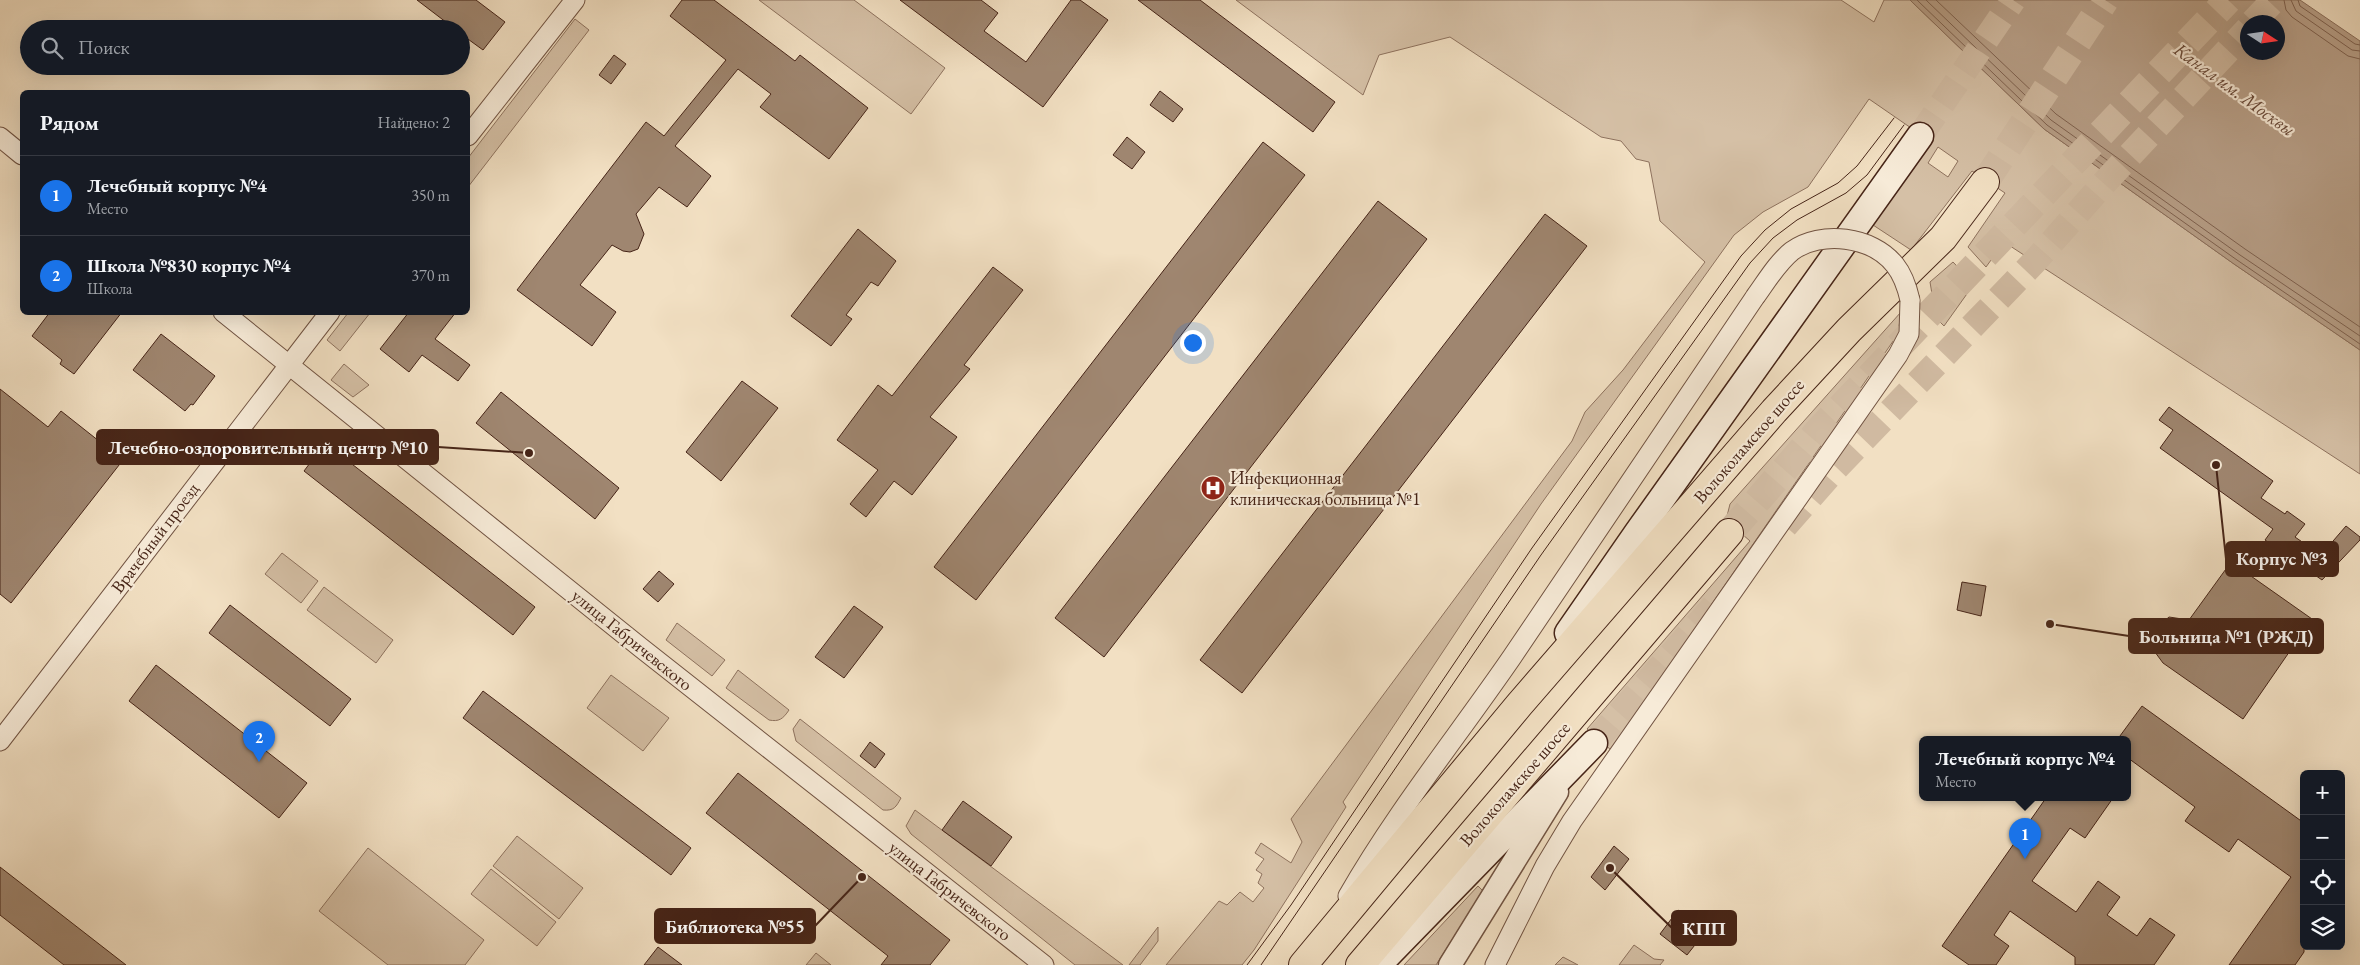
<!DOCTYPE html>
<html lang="ru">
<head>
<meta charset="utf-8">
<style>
	body { margin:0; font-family:"EB Garamond",serif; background:#242831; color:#f1f3f6 }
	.controls { position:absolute; right:15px; bottom:15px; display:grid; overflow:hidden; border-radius:8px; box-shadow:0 5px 20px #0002 }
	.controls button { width:45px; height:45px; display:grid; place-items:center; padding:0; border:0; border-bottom:1px solid #363941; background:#171b24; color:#f1f3f6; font:25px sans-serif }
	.compass { position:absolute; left:2240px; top:15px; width:45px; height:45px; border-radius:50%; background:#171b24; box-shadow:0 5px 20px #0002; rotate:102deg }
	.you { position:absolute; left:1192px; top:342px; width:18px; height:18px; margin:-12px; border:4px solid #fff; border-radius:50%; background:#1a73e8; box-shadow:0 0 0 8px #1a73e833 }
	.badge { display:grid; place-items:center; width:32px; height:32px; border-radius:50%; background:#1a73e8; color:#fff; font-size:16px; font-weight:700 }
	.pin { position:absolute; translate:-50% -41px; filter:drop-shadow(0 1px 2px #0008) }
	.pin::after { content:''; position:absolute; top:26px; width:18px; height:15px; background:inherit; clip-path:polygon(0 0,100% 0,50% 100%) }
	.popup { position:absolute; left:1919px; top:736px; width:212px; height:65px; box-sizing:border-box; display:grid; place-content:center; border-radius:8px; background:#171b24; filter:drop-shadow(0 1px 4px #0005); font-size:16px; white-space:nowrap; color:#9ea1a6 }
	.popup b { font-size:19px; color:#f1f3f6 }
	.popup::after { content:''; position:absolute; left:50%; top:100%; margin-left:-10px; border:10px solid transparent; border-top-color:#171b24 }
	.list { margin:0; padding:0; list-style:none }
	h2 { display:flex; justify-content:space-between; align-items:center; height:65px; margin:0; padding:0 20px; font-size:21px }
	h2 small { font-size:16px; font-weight:400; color:#9ea1a6 }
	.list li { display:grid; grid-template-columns:32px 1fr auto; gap:15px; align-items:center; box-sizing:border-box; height:80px; padding:0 20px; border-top:1px solid #363941 }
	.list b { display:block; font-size:19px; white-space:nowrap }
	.list p { margin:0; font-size:16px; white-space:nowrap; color:#9ea1a6 }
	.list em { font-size:16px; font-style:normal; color:#9ea1a6 }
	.icon { flex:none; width:28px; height:28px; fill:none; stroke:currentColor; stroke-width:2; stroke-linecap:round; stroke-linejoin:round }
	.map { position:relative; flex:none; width:2360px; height:965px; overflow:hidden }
	.search { position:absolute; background:#171b24; box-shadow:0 5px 20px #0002; left:20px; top:20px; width:450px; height:55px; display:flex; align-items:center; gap:12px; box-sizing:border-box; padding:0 18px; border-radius:28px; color:#9ea1a6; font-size:19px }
	.panel { position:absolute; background:#171b24; box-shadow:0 5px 20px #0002; left:20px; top:90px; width:450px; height:225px; border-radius:8px }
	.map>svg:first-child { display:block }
</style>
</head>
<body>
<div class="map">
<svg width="2360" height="965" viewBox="0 0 2360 965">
	<rect width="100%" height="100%" fill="#f2e0c3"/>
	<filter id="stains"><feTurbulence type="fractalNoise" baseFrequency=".004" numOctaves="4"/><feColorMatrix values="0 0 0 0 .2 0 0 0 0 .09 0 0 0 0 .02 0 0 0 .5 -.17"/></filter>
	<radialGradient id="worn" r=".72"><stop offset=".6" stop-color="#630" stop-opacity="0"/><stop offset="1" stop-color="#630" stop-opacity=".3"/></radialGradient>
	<g fill="#d5c0a6" stroke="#8e725e" fill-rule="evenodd">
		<polygon points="759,0 854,0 945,68 911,114"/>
		<path d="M1236,0H1841L1874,22L1884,0H1910L2044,129L2234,264L2360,350V474L2004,242L1986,267L1968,247L2005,193L1972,171L1911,250L1873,225L1927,139L1869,99L1808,187L1763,212L1734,235L1541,504L1343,802L1346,807L1254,950L1242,965H1166L1219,901L1227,905L1240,892L1253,902L1264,888L1258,883L1262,874L1256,870L1264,859L1255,853L1261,843L1291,863L1302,842L1291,819L1572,441L1585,412L1623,370L1705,262L1660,221L1649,162L1636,159L1621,141L1601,137L1450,37L1379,55L1363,95ZM1938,147L1958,161L1948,177L1928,163Z"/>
		<polygon points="575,19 589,30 468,187 468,158"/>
		<polygon points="1953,262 1974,284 1944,326 1936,318 1930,282"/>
		<polygon points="1901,312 1898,334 1611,750 1587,729 1750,541 1726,520 1730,504"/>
		<polygon points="348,313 370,313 340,351 327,340"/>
		<polygon points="344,364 369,385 353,397 331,380"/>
		<polygon points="282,553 318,581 301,603 265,574"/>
		<polygon points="324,587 393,640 376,663 307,610"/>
		<polygon points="677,623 725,660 712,676 666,640"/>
		<path d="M738,670L789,710C783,719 779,722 769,720L726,688Z"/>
		<polygon points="611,675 669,718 643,751 587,708"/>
		<path d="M800,719L901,798C896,807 894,811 883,810L796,741L793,729Z"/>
		<polygon points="915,810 1123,965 1075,965 911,834 906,826"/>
		<polygon points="517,836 583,888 559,919 493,866"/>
		<polygon points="368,848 484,940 465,965 388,965 319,911"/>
		<polygon points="491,869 556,922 537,946 471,894"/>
		<polygon points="1478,886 1483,891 1436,965 1404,965"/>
		<polygon points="1158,927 1158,941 1140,965 1129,965"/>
		<polygon points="1634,945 1654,959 1664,960 1660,965 1619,965"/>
		<polygon points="816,953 831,965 806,965"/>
		<polygon points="1563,957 1578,965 1555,965"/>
	</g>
	<path fill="#b8a089" stroke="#8a6e5b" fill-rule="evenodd" d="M1910,0H2300L2360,41V350L2234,264L2044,129ZM2248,22H2278V52H2248Z"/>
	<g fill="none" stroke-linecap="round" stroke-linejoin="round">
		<g stroke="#7f6250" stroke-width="1">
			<polyline points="1917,0 2047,125 2237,260 2360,344"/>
			<polyline points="1926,0 2051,120 2240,255 2360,336"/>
			<polyline points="1936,0 2056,114 2245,249 2360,327"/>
			<polyline points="2284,0 2286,10 2292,17 2348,56 2360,59"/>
			<polyline points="2291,0 2296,11 2352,50 2360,51"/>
			<polyline points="2298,0 2300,6 2355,44 2360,45"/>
		</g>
	</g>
	<g fill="#9f8670" stroke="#462417">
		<polygon points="417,0 476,0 505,22 483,50 461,34 461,29 455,29"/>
		<polygon points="682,0 714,0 795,61 800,55 868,108 829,159 760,107 771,94 738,69 675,146 711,176 687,207 659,187 636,214 644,234 638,249 630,252 623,251 612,245 580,285 616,312 592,346 517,290 646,122 664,136 726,60 670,16"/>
		<polygon points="900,0 981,0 998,13 984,31 1026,62 1071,0 1080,0 1108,20 1043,107"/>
		<polygon points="1138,0 1200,0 1335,102 1313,132"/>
		<polygon points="614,55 626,64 611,84 599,75"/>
		<polygon points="1160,91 1183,109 1173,122 1150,105"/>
		<polygon points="1127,137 1145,152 1132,169 1113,155"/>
		<polygon points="1263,142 1305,175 976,600 934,567"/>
		<polygon points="1378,201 1427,239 1104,657 1055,618"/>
		<polygon points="1545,214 1587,246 1242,693 1200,660"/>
		<polygon points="858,229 896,261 878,286 871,282 846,315 852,319 831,346 791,316"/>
		<polygon points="993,267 1023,290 964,365 970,369 930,417 957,437 912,495 894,481 866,517 850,504 878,470 837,440 878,385 892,396"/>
		<polygon points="50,312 122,312 74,374 60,364 62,360 32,336"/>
		<polygon points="409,312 456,312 435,339 470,365 458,381 422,355 409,372 380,349"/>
		<polygon points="161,334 215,376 193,405 191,404 185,411 133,370"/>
		<polygon points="742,381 778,408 721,481 686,452"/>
		<polygon points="0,389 48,427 61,411 123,460 11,603 0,594"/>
		<polygon points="501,392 619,488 595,519 476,423"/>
		<polygon points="2169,407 2273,481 2261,498 2285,514 2287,511 2305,524 2295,537 2321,555 2346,526 2360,537 2360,540 2322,580 2265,540 2273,529 2160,448 2173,430 2159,420"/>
		<polygon points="325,443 535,607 513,635 304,471"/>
		<polygon points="2231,562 2312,619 2243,719 2163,663 2152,648 2155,629 2169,617 2189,620"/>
		<polygon points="659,571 674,584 658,602 643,589"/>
		<polygon points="1962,582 1986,586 1981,616 1957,610"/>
		<polygon points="230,605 351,699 330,726 209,633"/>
		<polygon points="854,606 883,627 844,678 815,657"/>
		<polygon points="156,665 307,783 279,818 129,701"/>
		<polygon points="483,691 691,848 671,875 463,718"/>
		<polygon points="2142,706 2304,823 2304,952 2295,965 2229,965 2291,877 2238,839 2229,852 2185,821 2195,807 2128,758 2128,740 2117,740"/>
		<polygon points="870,742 885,754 875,768 860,756"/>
		<polygon points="738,773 950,940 930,965 881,965 888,956 706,813"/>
		<polygon points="2046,798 2113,798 2085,838 2070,828 2032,881 2076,912 2098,881 2120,897 2107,915 2137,936 2150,918 2175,935 2154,965 2075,965 2075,957 2010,911 1994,935 2009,946 1996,965 1969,965 1942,946"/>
		<polygon points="963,801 1012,837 991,866 942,830"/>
		<polygon points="1614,846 1629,859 1605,890 1591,877"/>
		<polygon points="0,867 126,965 64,965 0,915"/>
		<polygon points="1678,910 1706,931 1687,955 1660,934"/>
		<polygon points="658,947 682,965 644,965"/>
	</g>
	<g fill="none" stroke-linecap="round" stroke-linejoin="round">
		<g stroke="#d0baa1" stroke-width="26" stroke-dasharray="26 13" stroke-linecap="butt">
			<polyline points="2253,22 2274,0"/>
			<polyline points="1920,136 2013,0"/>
			<polyline points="1785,526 1835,469 2036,260 2105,182 2248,29"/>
			<polyline points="1594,743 1721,598"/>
		</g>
		<g stroke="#d0baa1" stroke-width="28" stroke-dasharray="28 14" stroke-linecap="butt">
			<polyline points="1985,182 2105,0"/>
			<polyline points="1729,533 1819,430 2228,0"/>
		</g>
		<defs>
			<g id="minor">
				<polyline points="468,136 575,0"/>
				<polyline points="0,137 22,155"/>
				<polyline points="223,312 640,647 1044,965"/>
				<polyline points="0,741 330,312"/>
				<path d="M1348,896C1396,812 1457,737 1512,657C1594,537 1674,416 1755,297"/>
				<polyline points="1495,965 1545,866 1572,821 1898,355 1909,334 1910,300"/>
			</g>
			<polyline id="tertiary" points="1450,965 1557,792"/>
			<g id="secondary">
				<polyline points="1568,633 1638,532 1920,136"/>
				<polyline points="1378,965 1594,743"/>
			</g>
			<g id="primary">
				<polyline points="1303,965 1519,705 1774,411 1849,330 1943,238 1985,182"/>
				<polyline points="1360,965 1729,533"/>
			</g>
		</defs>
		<use href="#minor" stroke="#715342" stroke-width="21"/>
		<use href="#tertiary" stroke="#715342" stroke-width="25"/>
		<use href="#secondary" stroke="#462417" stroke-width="29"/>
		<use href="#primary" stroke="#462417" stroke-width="30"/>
		<use href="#minor" stroke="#f7ebd8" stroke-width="19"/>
		<use href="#tertiary" stroke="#f7ebd8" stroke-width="22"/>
		<use href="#secondary" stroke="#f7ebd8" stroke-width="26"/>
		<use href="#primary" stroke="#f2e0c3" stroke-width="28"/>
		<g stroke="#462417" stroke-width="1">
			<polyline points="1247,965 1291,905 1532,548 1741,256 1765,230 1791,209 1838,183 1857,166 1894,118"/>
			<polyline points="1261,965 1541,555 1750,263 1773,238 1797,220 1846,193 1867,175 1904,125"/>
		</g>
		<defs>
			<path id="minor-bridge" d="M1755,297C1766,282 1777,263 1792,251C1821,230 1872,236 1895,265C1903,275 1907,287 1910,300"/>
		</defs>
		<use href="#minor-bridge" stroke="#715342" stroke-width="21" stroke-linecap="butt"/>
		<use href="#minor-bridge" stroke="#f7ebd8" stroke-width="19"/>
	</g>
	<defs>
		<symbol id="hospital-disc" viewBox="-11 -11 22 22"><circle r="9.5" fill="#8f2418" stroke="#f7ebd8"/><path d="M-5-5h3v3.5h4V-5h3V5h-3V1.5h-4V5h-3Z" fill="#fff"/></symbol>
	</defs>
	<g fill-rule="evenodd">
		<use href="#hospital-disc" x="1199" y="474" width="28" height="28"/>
	</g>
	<g text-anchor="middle" stroke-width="4.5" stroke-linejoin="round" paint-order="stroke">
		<g font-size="18" fill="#462417" stroke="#f7ebd8">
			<text transform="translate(1749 441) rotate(-49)" y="6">Волоколамское шоссе</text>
			<text transform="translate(155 538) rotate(-53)" y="6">Врачебный проезд</text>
			<text transform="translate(632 640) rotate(39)" y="6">улица Габричевского</text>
			<text transform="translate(1515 784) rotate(-49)" y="6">Волоколамское шоссе</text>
			<text transform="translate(950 891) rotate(38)" y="6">улица Габричевского</text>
		</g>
		<g font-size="18" fill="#462417" stroke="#f7ebd8" text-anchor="start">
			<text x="1230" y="484">Инфекционная<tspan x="1230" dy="21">клиническая больница №1</tspan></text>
		</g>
		<g font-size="19" font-style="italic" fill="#684939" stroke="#f7ebd8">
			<text transform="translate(2235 89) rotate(36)" y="7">Канал им. Москвы</text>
		</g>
	</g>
	<path fill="none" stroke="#462417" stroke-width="2" d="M529 453L438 447M2216 465L2226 559M2050 624L2129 636M862 877L815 926M1610 868L1672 928"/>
	<g fill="#462417" stroke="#f7ebd8" stroke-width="2">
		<circle cx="529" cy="453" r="5"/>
		<circle cx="2216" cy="465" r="5"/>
		<circle cx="2050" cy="624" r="5"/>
		<circle cx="862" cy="877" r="5"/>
		<circle cx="1610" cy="868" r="5"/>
	</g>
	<g fill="#462417" stroke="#462417" stroke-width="2">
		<rect x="97" y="430" width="341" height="34" rx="5"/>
		<rect x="2226" y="542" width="112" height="34" rx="5"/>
		<rect x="2129" y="619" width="194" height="34" rx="5"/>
		<rect x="655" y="909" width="160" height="34" rx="5"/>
		<rect x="1672" y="911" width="64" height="34" rx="5"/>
	</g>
	<g font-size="19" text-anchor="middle" font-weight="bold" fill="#fff">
		<text x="268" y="454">Лечебно-оздоровительный центр №10</text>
		<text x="2282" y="565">Корпус №3</text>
		<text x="2226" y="643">Больница №1 (РЖД)</text>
		<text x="735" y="933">Библиотека №55</text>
		<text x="1704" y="935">КПП</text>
	</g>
	<rect width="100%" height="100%" filter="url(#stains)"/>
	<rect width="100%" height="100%" fill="url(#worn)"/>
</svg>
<div class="controls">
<button>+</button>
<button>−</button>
<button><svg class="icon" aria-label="locate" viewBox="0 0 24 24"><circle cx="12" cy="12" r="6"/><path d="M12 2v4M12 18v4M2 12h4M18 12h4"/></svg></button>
<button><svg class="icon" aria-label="layers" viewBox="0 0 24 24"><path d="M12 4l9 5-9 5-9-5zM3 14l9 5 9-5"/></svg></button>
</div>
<svg class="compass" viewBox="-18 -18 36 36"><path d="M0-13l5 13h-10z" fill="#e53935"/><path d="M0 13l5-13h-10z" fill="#9ea1a6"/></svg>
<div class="you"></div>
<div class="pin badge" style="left:2025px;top:859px">1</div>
<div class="popup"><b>Лечебный корпус №4</b>Место</div>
<div class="pin badge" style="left:259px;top:762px">2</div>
<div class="search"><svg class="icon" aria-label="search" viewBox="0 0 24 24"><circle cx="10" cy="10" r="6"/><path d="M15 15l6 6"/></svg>Поиск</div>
<section class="panel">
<h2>Рядом<small>Найдено: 2</small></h2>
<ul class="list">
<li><span class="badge">1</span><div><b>Лечебный корпус №4</b><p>Место</p></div><em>350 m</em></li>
<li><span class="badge">2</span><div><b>Школа №830 корпус №4</b><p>Школа</p></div><em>370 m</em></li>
</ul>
</section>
</div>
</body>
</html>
